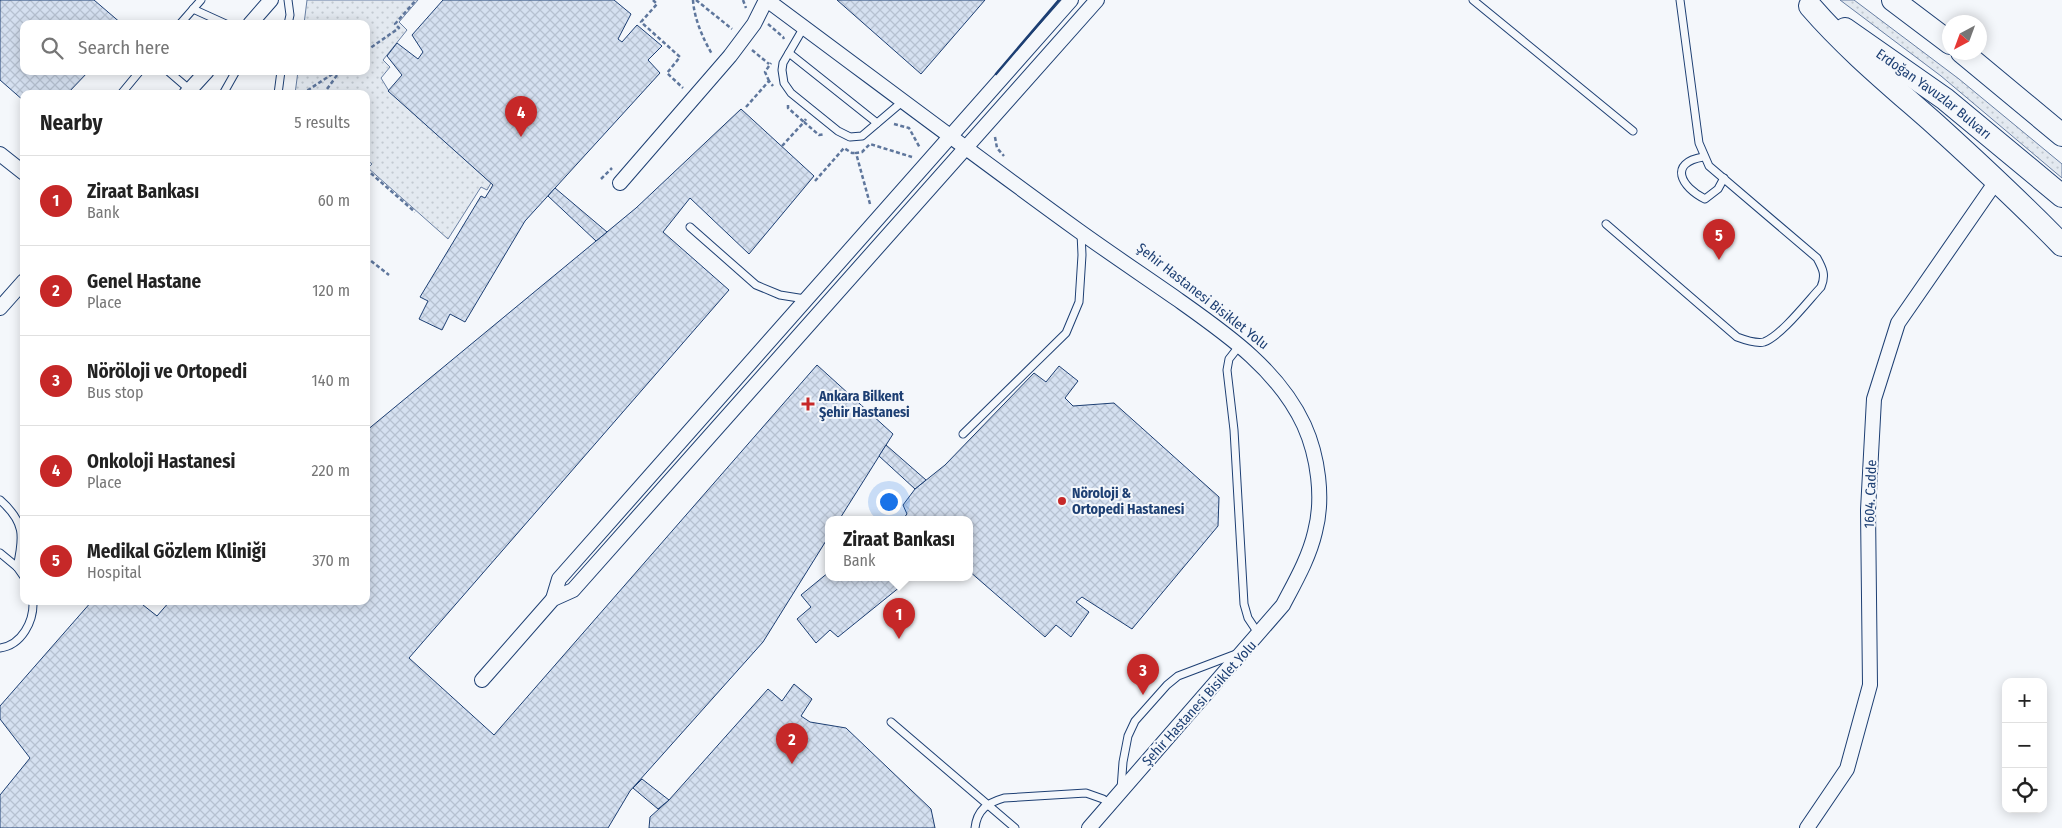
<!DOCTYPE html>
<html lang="en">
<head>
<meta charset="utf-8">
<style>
	body { margin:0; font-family:"Fira Sans Condensed",sans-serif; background:#f2f2f2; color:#222 }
	.controls { position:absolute; right:15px; bottom:15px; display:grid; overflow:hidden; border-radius:10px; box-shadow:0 2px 12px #0003 }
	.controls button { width:45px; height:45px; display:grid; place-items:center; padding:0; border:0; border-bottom:1px solid #e0e0e0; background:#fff; color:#222; font:25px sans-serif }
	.compass { position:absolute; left:1942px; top:15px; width:45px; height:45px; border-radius:50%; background:#fff; box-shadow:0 2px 12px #0003; rotate:221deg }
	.you { position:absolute; left:888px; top:501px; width:18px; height:18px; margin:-12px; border:4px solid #fff; border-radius:50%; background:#1a73e8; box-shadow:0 0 0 8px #1a73e833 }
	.badge { display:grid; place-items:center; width:32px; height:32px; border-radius:50%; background:#c62828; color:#fff; font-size:16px; font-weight:700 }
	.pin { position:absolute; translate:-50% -41px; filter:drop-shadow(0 1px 2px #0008) }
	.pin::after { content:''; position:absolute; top:26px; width:18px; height:15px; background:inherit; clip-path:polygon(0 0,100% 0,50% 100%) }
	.popup { position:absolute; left:825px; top:516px; width:148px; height:65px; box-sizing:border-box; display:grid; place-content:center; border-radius:10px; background:#fff; filter:drop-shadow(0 1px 4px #0005); font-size:16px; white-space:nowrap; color:#767676 }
	.popup b { font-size:19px; color:#222 }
	.popup::after { content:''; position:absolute; left:50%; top:100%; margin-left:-10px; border:10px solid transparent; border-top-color:#fff }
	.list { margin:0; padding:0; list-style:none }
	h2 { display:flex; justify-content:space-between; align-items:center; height:65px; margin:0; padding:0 20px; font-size:21px }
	h2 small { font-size:16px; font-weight:400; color:#767676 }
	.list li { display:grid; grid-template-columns:32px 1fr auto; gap:15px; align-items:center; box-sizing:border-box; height:90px; padding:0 20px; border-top:1px solid #e0e0e0 }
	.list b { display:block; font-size:19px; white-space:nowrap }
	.list p { margin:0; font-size:16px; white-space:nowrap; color:#767676 }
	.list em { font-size:16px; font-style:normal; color:#767676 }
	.icon { flex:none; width:28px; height:28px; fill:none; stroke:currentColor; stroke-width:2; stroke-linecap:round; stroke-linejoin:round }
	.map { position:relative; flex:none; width:2062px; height:828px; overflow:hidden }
	.search { position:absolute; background:#fff; box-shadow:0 2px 12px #0003; left:20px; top:20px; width:350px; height:55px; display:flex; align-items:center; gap:12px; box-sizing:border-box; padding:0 18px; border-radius:10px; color:#767676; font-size:19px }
	.panel { position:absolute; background:#fff; box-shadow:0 2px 12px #0003; left:20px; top:90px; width:350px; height:515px; border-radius:10px }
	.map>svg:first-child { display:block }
</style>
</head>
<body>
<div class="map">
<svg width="2062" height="828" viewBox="0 0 2062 828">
	<defs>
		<pattern id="grass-dots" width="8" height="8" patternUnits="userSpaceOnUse" patternTransform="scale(1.25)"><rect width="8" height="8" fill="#e3e9f0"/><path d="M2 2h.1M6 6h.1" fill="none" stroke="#c2c9d1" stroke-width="1.8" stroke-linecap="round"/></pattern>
		<pattern id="building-cross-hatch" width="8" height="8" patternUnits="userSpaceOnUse" patternTransform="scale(1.25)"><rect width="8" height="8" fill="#d5e0f0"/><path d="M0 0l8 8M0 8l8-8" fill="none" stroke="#b6c1d1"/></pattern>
	</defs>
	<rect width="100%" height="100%" fill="#f4f7fb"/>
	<g fill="url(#grass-dots)" stroke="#687fa3">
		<polygon points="307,0 418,0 399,22 407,30 383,60 390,67 381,78 389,91 491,183 487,190 481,187 448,239 368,168 372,164 366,159 366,94 295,94 298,71 366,71 366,24 304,24"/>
		<polygon points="1840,0 1854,0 1959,79 2062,164 2062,178 1941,76"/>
	</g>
	<g fill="url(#building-cross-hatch)" stroke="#1d3f73">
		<polygon points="0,0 94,0 122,24 24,24 24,71 89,71 67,94 24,94 24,101 0,80"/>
		<polygon points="443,0 614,0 631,14 618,39 622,42 637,25 662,46 648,60 660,73 525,221 465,322 450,314 442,330 419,319 428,301 420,297 481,196 485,198 493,185 388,91 402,75 387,56 397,43 418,59 423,52 412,35"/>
		<polygon points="837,0 985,0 921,74"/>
		<polygon points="741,109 814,176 749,254 690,198 663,232 729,290 409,658 494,735 817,365 893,434 839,520 829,520 829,536 763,642 630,791 608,828 0,828 0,795 30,758 0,719 0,706 92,601 138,601 157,616 170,601 366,601 366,431 636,208"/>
		<polygon points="555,188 607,232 596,241 548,196"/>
		<polygon points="1059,366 1078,381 1065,398 1073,406 1114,403 1219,497 1218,526 1132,629 1082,597 1076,602 1089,612 1071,637 1056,625 1045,637 969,571 969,520 902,520 907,514 903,505 915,489 945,465 1034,373 1046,382"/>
		<polygon points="886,445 926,480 915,489 879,456"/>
		<polygon points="829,572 829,578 911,578 838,637 830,630 816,643 797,619 811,607 801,595"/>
		<polygon points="794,684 812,699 801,716 810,722 846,728 931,809 935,828 649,828 650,817 669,800 768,689 782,701"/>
		<polygon points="642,779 669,800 658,809 633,788"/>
	</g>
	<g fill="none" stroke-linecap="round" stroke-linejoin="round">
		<defs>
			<g id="lane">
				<polyline points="288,0 290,15 288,24"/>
				<polyline points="1473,0 1633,131"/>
				<polyline points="193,9 226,24"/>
				<polyline points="180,24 201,0"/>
				<polyline points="804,27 783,63 782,70 784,83 791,93 838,131 850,137 862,136 902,102"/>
				<polyline points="789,53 877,123"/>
				<polyline points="168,71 190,90"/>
				<polyline points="121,94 140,71"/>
				<polyline points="223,94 236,71"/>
				<polyline points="278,94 281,71"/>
				<path d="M1703,157C1668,163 1681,187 1705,199L1718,189L1724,178"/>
				<path d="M1606,224L1737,337C1745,340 1756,344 1764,342C1781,336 1808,301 1821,287C1826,275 1823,269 1817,258L1709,166L1699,143L1680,0"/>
				<polyline points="690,227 756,285 780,295 805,299"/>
				<polyline points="1240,345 1229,359 1227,370 1234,430 1244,604 1248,618 1258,633"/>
				<polyline points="963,434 1066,333 1079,302 1082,255 1081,233"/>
				<path d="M0,500C25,522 24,536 17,567"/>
				<polyline points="0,553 17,567 24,577"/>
				<path d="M0,648C22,645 34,621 33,601"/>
				<polyline points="891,722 1015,828"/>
				<polyline points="1121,789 1123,762 1128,736 1135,721 1167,685 1178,676 1236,654"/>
				<path d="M975,828C977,810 987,803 1004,798L1086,793L1103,799L1110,804"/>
			</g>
			<g id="street">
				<path d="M767,0C871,77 974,155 1079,231C1111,254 1144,276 1177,299C1225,333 1278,369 1304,425C1318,456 1324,498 1315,532C1309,558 1295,582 1283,605L1089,828"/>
				<polyline points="250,24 271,0"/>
				<polyline points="186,94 207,71"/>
				<polyline points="0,154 24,173"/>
				<polyline points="620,183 730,56 754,24 766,0"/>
				<polyline points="0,308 24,281"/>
				<polyline points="553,599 559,579 1071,0"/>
				<polyline points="482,680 553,599 573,590 1097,0"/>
				<polyline points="1807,828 1847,769 1870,685 1868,510 1874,399 1898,323 1997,180"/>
			</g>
			<g id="primary">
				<polyline points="1893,0 1950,43"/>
				<path d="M1810,6C1848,50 1892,86 1935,124C1978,163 2021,203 2062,245"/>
				<path id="s1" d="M1845,29L1945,99L2062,196"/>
				<polyline points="1962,52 2062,135"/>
			</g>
		</defs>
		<use href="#lane" stroke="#1d3f73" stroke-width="9"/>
		<use href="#street" stroke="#1d3f73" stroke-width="16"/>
		<use href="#primary" stroke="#1d3f73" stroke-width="24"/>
		<g stroke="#5e769c" stroke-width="2.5" stroke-dasharray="4 2.5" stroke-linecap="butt">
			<polyline points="653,0 657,4 641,22 680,57 667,73 683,88"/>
			<path d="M693,0C694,18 703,39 712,54"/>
			<polyline points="696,0 732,29"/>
			<polyline points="743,0 746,8"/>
			<polyline points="768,24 783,37 784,39"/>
			<polyline points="752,50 769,64"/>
			<polyline points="366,51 399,28 395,24 416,0"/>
			<polyline points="769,81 765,72 771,63"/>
			<polyline points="302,94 337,71"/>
			<polyline points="331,94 327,89 340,71"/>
			<polyline points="788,105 788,108 804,122 806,119"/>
			<polyline points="746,107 769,81 773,86"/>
			<polyline points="894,124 909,128 920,148"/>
			<polyline points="995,137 997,148 1004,156"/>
			<polyline points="782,146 804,122 819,135 825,134"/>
			<polyline points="366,169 415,212"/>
			<polyline points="601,179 612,168"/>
			<polyline points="815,181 844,148 852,153 856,153"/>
			<polyline points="870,204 856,153 862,152 870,144 912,157"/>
			<polyline points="366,257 389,275"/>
		</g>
		<use href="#lane" stroke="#f4f7fb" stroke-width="7"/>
		<use href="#street" stroke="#f4f7fb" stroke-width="14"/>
		<use href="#primary" stroke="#f4f7fb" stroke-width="22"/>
		<polyline stroke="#1d3f73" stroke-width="2.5" points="996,74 1059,0"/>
	</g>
	<g fill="#c62828" stroke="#f4f7fb" stroke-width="2">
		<path d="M805.5 396.5h5v5h5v5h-5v5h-5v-5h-5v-5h5z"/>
		<circle cx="1062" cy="501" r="5"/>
	</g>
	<g text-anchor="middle" stroke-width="4" stroke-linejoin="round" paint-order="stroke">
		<g font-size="14" fill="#1d3f73" stroke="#f4f7fb">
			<text dy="5" stroke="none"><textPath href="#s1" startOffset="110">Erdoğan Yavuzlar Bulvarı</textPath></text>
			<text transform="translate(1203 296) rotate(38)" y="5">Şehir Hastanesi Bisiklet Yolu</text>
			<text transform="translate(1870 494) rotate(-88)" y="5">1604. Cadde</text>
			<text transform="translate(1199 703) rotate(-48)" y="5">Şehir Hastanesi Bisiklet Yolu</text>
		</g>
		<g font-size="14" font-weight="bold" fill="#1d3f73" stroke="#f4f7fb" text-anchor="start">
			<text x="819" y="401">Ankara Bilkent<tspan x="819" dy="16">Şehir Hastanesi</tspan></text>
			<text x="1072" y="498">Nöroloji &amp;<tspan x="1072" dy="16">Ortopedi Hastanesi</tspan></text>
		</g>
	</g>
</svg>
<div class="controls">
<button>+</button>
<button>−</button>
<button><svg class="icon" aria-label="locate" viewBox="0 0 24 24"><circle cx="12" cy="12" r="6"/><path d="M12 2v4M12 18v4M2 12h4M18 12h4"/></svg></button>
</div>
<svg class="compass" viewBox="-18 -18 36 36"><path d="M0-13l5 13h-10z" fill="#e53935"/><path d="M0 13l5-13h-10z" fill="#767676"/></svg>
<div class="you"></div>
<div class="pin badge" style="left:899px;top:639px">1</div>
<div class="popup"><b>Ziraat Bankası</b>Bank</div>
<div class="pin badge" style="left:792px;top:764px">2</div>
<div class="pin badge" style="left:1143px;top:695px">3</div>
<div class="pin badge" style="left:521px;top:137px">4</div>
<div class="pin badge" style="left:1719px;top:260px">5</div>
<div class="search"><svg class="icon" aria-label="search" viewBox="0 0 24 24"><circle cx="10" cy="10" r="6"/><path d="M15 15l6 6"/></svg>Search here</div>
<section class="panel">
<h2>Nearby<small>5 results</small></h2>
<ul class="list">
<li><span class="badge">1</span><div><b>Ziraat Bankası</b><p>Bank</p></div><em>60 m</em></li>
<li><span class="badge">2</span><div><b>Genel Hastane</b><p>Place</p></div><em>120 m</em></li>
<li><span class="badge">3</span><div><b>Nöröloji ve Ortopedi</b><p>Bus stop</p></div><em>140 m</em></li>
<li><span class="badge">4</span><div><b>Onkoloji Hastanesi</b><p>Place</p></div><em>220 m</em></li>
<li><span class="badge">5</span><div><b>Medikal Gözlem Kliniği</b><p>Hospital</p></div><em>370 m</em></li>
</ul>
</section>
</div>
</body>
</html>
